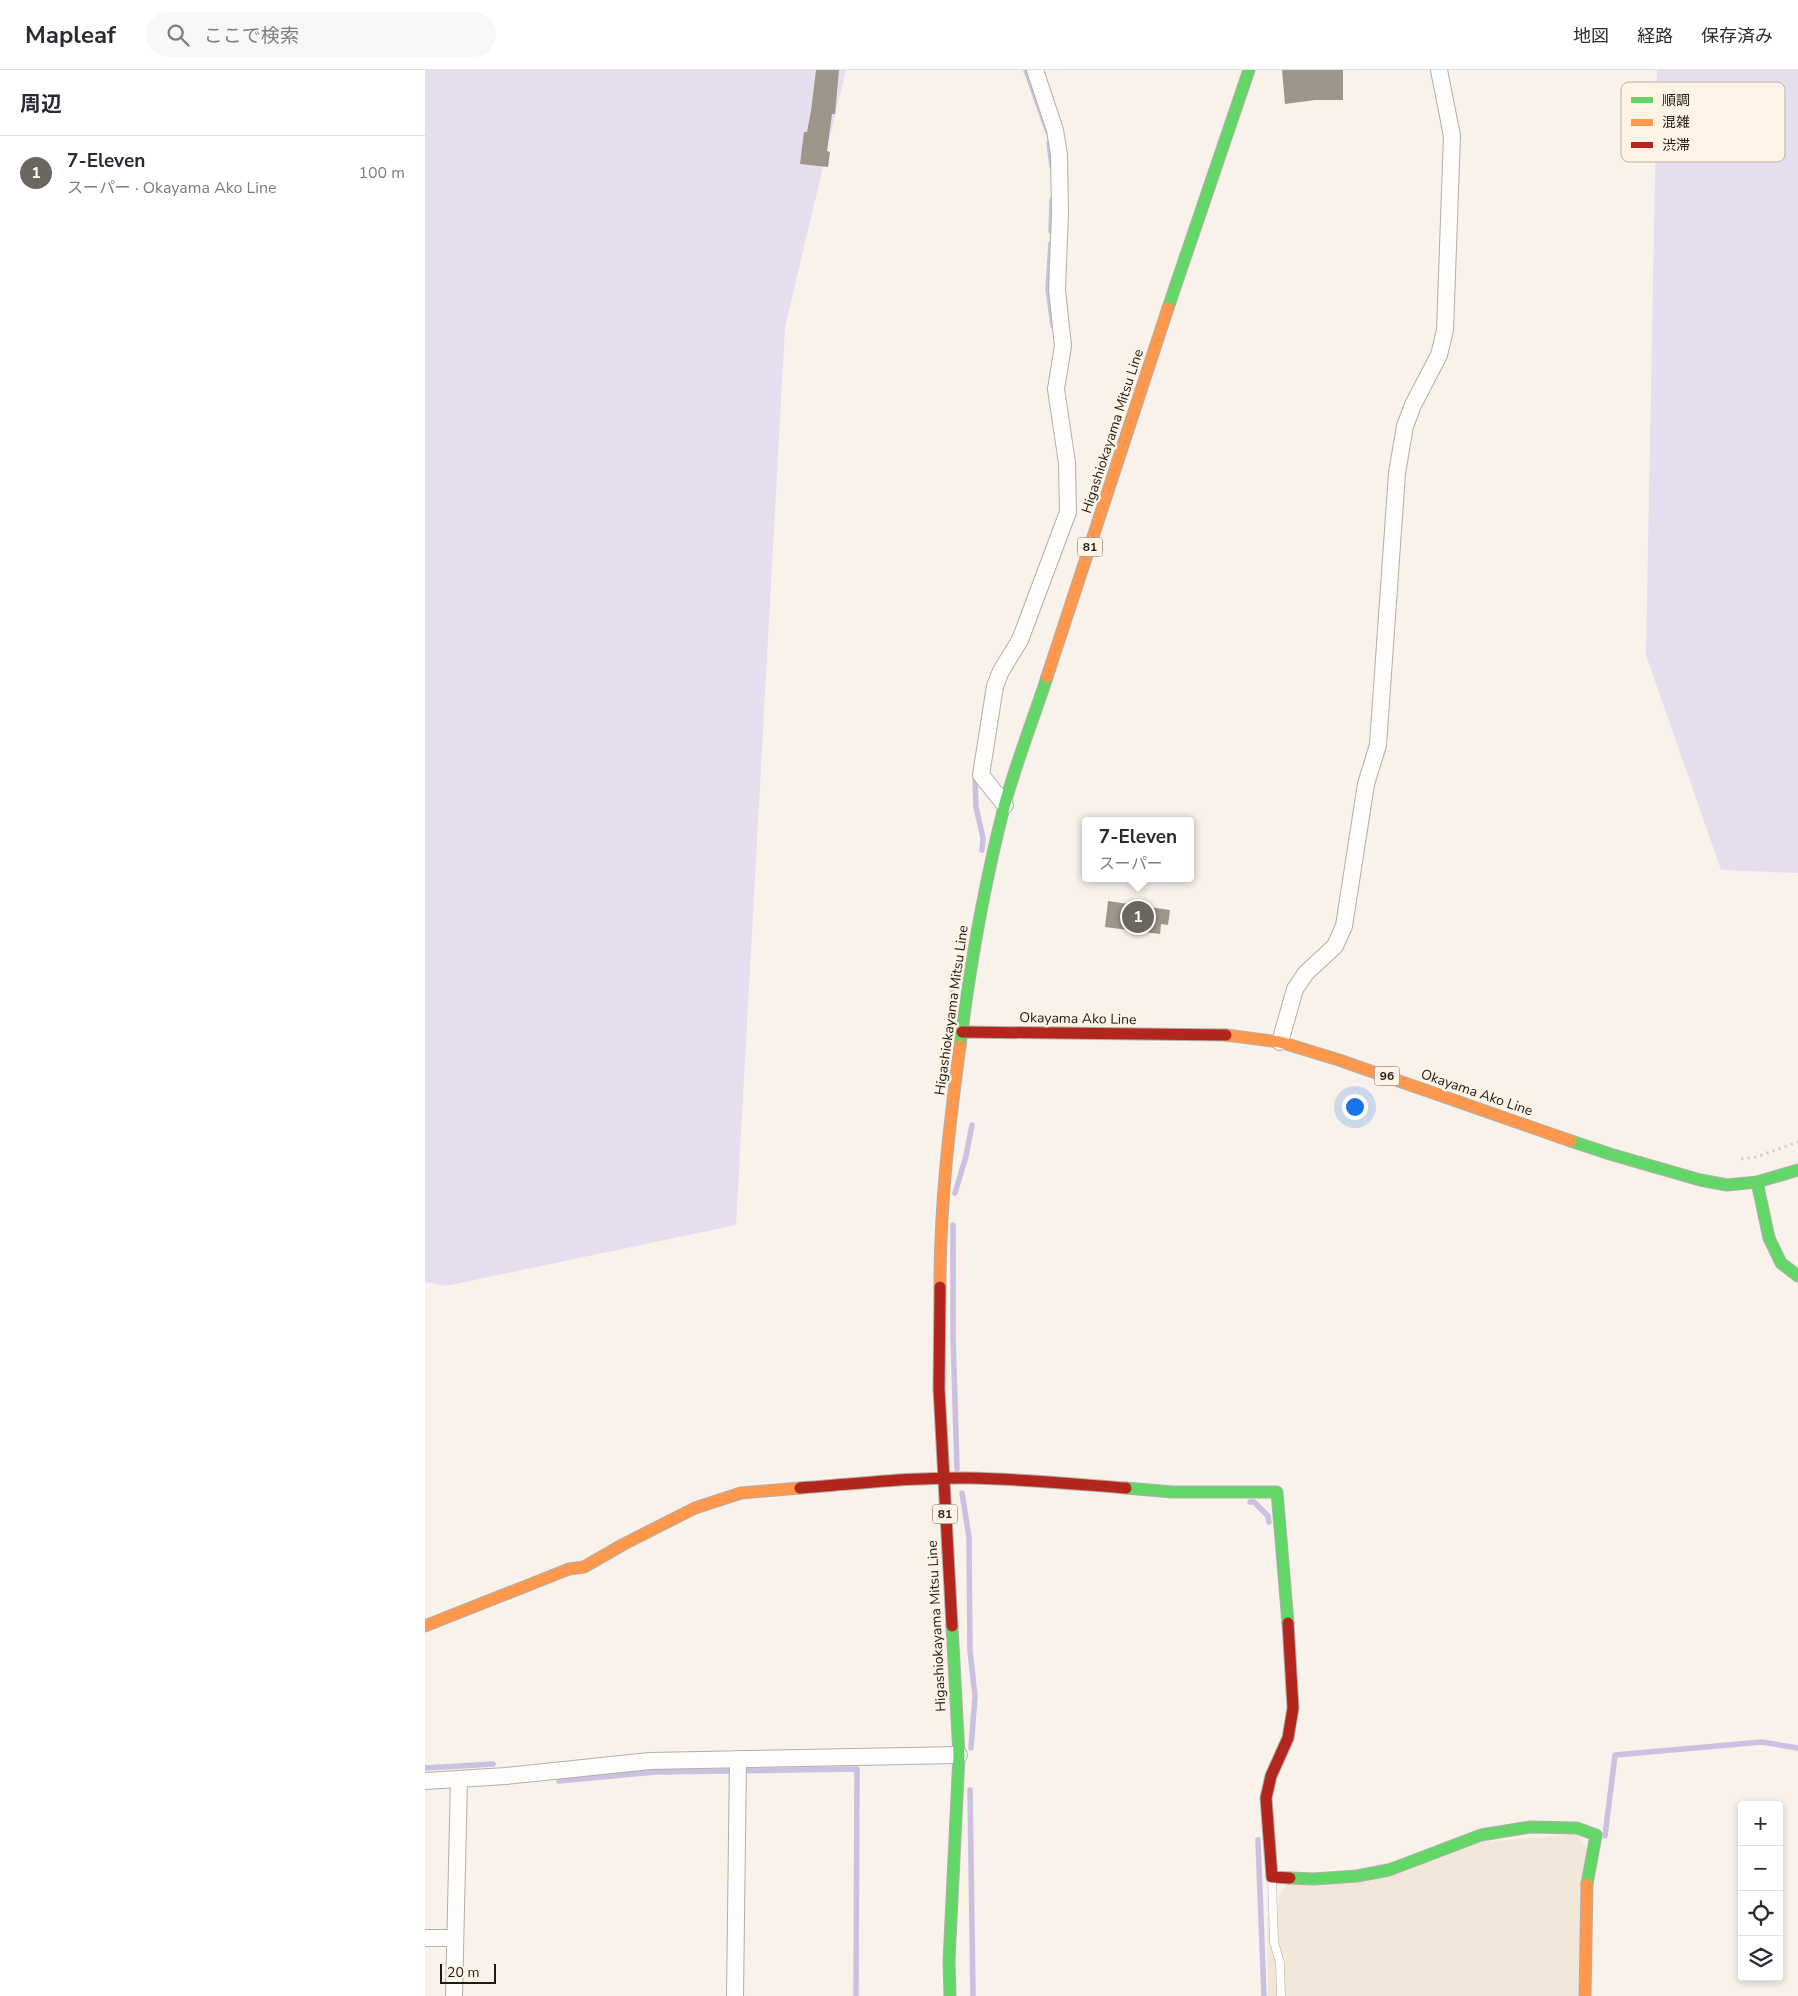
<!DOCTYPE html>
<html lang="ja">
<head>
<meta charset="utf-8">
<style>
	body { margin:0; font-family:"Nunito Sans","Noto Sans JP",sans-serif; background:#f7f7f7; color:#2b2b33 }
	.controls { position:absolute; right:15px; bottom:15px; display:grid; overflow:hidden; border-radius:5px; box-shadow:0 2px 8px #0003 }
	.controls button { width:45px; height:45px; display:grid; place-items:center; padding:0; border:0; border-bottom:1px solid #e1e1e2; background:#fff; color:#2b2b33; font:25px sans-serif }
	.scale { position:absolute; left:15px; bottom:12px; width:56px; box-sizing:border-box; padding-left:5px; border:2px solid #1e1a15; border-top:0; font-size:14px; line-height:18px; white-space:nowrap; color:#1e1a15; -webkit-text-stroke:4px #fef3e5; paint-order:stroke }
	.you { position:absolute; left:929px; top:1036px; width:18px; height:18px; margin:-12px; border:4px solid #fff; border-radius:50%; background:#1a73e8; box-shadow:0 0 0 8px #1a73e833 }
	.badge { display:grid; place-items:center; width:32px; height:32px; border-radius:50%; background:#6a6660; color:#fff; font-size:16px; font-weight:700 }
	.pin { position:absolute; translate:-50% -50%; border:2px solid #fff; box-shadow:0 1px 5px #0006 }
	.popup { position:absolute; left:657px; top:747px; width:112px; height:65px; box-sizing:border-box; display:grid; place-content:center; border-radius:5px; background:#fff; filter:drop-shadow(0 1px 4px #0005); font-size:16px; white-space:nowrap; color:#7c7c81 }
	.popup b { font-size:19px; color:#2b2b33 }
	.popup::after { content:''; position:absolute; left:50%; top:100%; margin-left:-10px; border:10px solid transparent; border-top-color:#fff }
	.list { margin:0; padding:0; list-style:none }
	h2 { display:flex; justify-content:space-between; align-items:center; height:65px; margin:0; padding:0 20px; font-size:21px }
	h2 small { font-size:16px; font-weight:400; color:#7c7c81 }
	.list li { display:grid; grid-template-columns:32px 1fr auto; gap:15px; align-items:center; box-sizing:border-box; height:75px; padding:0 20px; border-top:1px solid #e1e1e2 }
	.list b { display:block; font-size:19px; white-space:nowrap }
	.list p { margin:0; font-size:16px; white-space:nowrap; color:#7c7c81 }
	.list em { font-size:16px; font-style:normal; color:#7c7c81 }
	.icon { flex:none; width:28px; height:28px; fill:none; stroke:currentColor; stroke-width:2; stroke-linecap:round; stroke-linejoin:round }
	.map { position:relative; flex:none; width:1373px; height:1926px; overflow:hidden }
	header { display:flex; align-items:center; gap:30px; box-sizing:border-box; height:70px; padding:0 25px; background:#fff; border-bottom:1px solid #e1e1e2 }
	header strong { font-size:24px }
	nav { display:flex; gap:28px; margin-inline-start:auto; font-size:18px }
	.search { width:350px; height:45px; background:#f7f7f7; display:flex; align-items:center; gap:12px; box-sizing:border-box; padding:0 18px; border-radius:28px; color:#7c7c81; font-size:19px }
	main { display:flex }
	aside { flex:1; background:#fff }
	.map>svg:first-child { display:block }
</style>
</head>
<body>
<header>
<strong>Mapleaf</strong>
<div class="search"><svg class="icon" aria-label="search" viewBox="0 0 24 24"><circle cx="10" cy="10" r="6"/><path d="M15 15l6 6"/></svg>ここで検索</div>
<nav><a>地図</a><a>経路</a><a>保存済み</a></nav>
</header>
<main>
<aside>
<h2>周辺<small></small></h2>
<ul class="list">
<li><span class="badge">1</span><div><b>7-Eleven</b><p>スーパー · Okayama Ako Line</p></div><em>100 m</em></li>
</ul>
</aside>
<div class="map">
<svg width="1373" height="1926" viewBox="0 0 1373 1926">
	<rect width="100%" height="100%" fill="#f8f2eb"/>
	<polygon fill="#f1e6d8" points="1150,1764 1163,1780 1153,1926 843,1926 842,1847 853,1847 854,1825 863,1814 1059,1772"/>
	<g fill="#e5deef">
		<polygon points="0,0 421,0 360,257 311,1155 21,1216 0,1212"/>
		<polygon points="1232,0 1373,0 1373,803 1296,800 1221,585"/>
	</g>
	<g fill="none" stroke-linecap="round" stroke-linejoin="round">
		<g stroke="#cac1e0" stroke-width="5.5">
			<polyline points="601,0 623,62"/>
			<polyline points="624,73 627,96"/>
			<polyline points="626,161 627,130"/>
			<polyline points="626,173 623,219 628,256"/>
			<polyline points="550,705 551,737 558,768 557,780"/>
			<polyline points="525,936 533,889"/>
			<polyline points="530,1123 541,1086 547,1055"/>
			<polyline points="528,1155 528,1265 532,1399"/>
			<polyline points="537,1423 544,1467 545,1581 550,1626 546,1678"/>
			<polyline points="825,1432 829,1432 843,1446 844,1452"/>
			<polyline points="0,1698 68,1694"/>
			<polyline points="134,1711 230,1702 432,1699 431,1926"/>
			<polyline points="545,1720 548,1926"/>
			<polyline points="1180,1766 1190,1685 1337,1672 1373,1678"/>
			<polyline points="833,1770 839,1926"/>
		</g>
	</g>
	<g fill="#9d948a">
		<polygon points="391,0 414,0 410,44 407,44 402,81 405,82 403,97 375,94 379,62 382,62 386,41"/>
		<polygon points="857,0 918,0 918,30 890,30 860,34"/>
		<polygon points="1224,45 1249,46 1248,61 1223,60"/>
		<polygon points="683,831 745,840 743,855 736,854 735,864 680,857"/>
	</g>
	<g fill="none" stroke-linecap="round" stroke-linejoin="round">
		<defs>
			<polyline id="lane" points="847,1809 849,1872 855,1893 856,1926"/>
			<g id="street">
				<polyline points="580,735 556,705 570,616 576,601 595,570 643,442 642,393 631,319 638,276 632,220 635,143 634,85 630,60 610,0"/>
				<polyline points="855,972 870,919 881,903 910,876 919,856 941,714 953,675 972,403 980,356 988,335 1014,285 1020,260 1027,66 1014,0"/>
				<polyline points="0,1711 81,1706 225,1691 534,1685"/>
				<polyline points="0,1868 30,1868"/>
				<polyline points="29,1925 34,1709"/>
				<polyline points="310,1926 313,1689"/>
			</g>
			<g id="fast">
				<polyline points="743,238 824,0"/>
				<path d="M535,976C545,895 559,816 579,737C591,693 608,650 622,607"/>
				<polyline points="1146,1071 1185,1084 1275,1110 1302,1115 1332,1112 1373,1100"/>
				<polyline points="1332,1112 1344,1168 1356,1193 1373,1206"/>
				<polyline points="701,1418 747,1422 852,1422 863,1553"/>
				<polyline points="865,1808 889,1809 932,1806 964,1800 1056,1765 1105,1757 1152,1758 1171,1765 1162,1814"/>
				<polyline points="525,1926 524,1891 534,1685 527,1556"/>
			</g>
			<g id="slow">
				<polyline points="622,607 743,238"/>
				<polyline points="801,965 855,972 914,990 1146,1071"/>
				<path d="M515,1217C515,1135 524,1058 535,976"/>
				<polyline points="0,1556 144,1499 159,1497 199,1474 270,1438 316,1423 375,1418"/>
				<polyline points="1160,1926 1162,1814"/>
			</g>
			<g id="jam">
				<polyline points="537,962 801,965"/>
				<polyline points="515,1217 514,1319 527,1556"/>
				<path d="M375,1418C431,1414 488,1407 544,1408C596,1409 648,1414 701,1418"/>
				<polyline points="863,1553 868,1638 863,1668 846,1706 841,1728 847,1807 865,1808"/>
			</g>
		</defs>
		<use href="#lane" stroke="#b2aea8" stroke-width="9"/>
		<use href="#street" stroke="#b2aea8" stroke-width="18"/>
		<use href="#fast" stroke="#b2aea8" stroke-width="13"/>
		<use href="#slow" stroke="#b2aea8" stroke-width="13"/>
		<use href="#jam" stroke="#b2aea8" stroke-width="13"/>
		<polyline stroke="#d4d2d0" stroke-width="3" stroke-dasharray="2.5 4" stroke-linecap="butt" points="1316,1089 1331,1087 1373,1072"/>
		<use href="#lane" stroke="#fefdfc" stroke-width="8"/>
		<use href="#street" stroke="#fefdfc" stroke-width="16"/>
		<use href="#fast" stroke="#63d668" stroke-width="11"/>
		<use href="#slow" stroke="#ff974d" stroke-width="11"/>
		<use href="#jam" stroke="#b3261e" stroke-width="11"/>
	</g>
	<g text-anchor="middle" stroke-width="5" stroke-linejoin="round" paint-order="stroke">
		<g fill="#fef3e5" stroke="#615b53" stroke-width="1">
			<rect x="652.5" y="467.5" width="25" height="19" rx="4"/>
			<rect x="949.5" y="996.5" width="25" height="19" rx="4"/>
			<rect x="507.5" y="1434.5" width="25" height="19" rx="4"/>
		</g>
		<g font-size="12" font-weight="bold" fill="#1e1a15">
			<text x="665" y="481">81</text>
			<text x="962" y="1010">96</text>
			<text x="520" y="1448">81</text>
		</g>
		<g font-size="14" fill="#1e1a15" stroke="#fef3e5">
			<text transform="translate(687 361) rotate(-72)" y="5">Higashiokayama Mitsu Line</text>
			<text transform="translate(526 940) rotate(-82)" y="5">Higashiokayama Mitsu Line</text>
			<text transform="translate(653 948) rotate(1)" y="5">Okayama Ako Line</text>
			<text transform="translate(1052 1022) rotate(19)" y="5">Okayama Ako Line</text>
			<text transform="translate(511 1556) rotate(-93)" y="5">Higashiokayama Mitsu Line</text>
		</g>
	</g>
	<rect x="1196" y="12" width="164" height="80" rx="8" fill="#fef3e5" stroke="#bbb2a7" stroke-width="1"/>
	<rect x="1206" y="27" width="22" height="6" fill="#63d668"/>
	<rect x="1206" y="49" width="22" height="7" fill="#ff974d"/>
	<rect x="1206" y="72" width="22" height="6" fill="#b3261e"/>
	<g font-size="14" fill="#1e1a15">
		<text x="1237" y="35">順調</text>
		<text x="1237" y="57">混雑</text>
		<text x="1237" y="80">渋滞</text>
	</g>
</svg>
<div class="controls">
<button>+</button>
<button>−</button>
<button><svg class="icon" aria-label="locate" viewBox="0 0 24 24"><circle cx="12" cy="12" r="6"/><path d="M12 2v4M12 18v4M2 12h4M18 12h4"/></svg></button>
<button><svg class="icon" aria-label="layers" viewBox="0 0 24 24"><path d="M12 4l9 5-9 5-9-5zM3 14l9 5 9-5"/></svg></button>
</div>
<div class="scale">20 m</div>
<div class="you"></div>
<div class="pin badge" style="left:713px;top:847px">1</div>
<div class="popup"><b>7-Eleven</b>スーパー</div>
</div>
</main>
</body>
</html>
